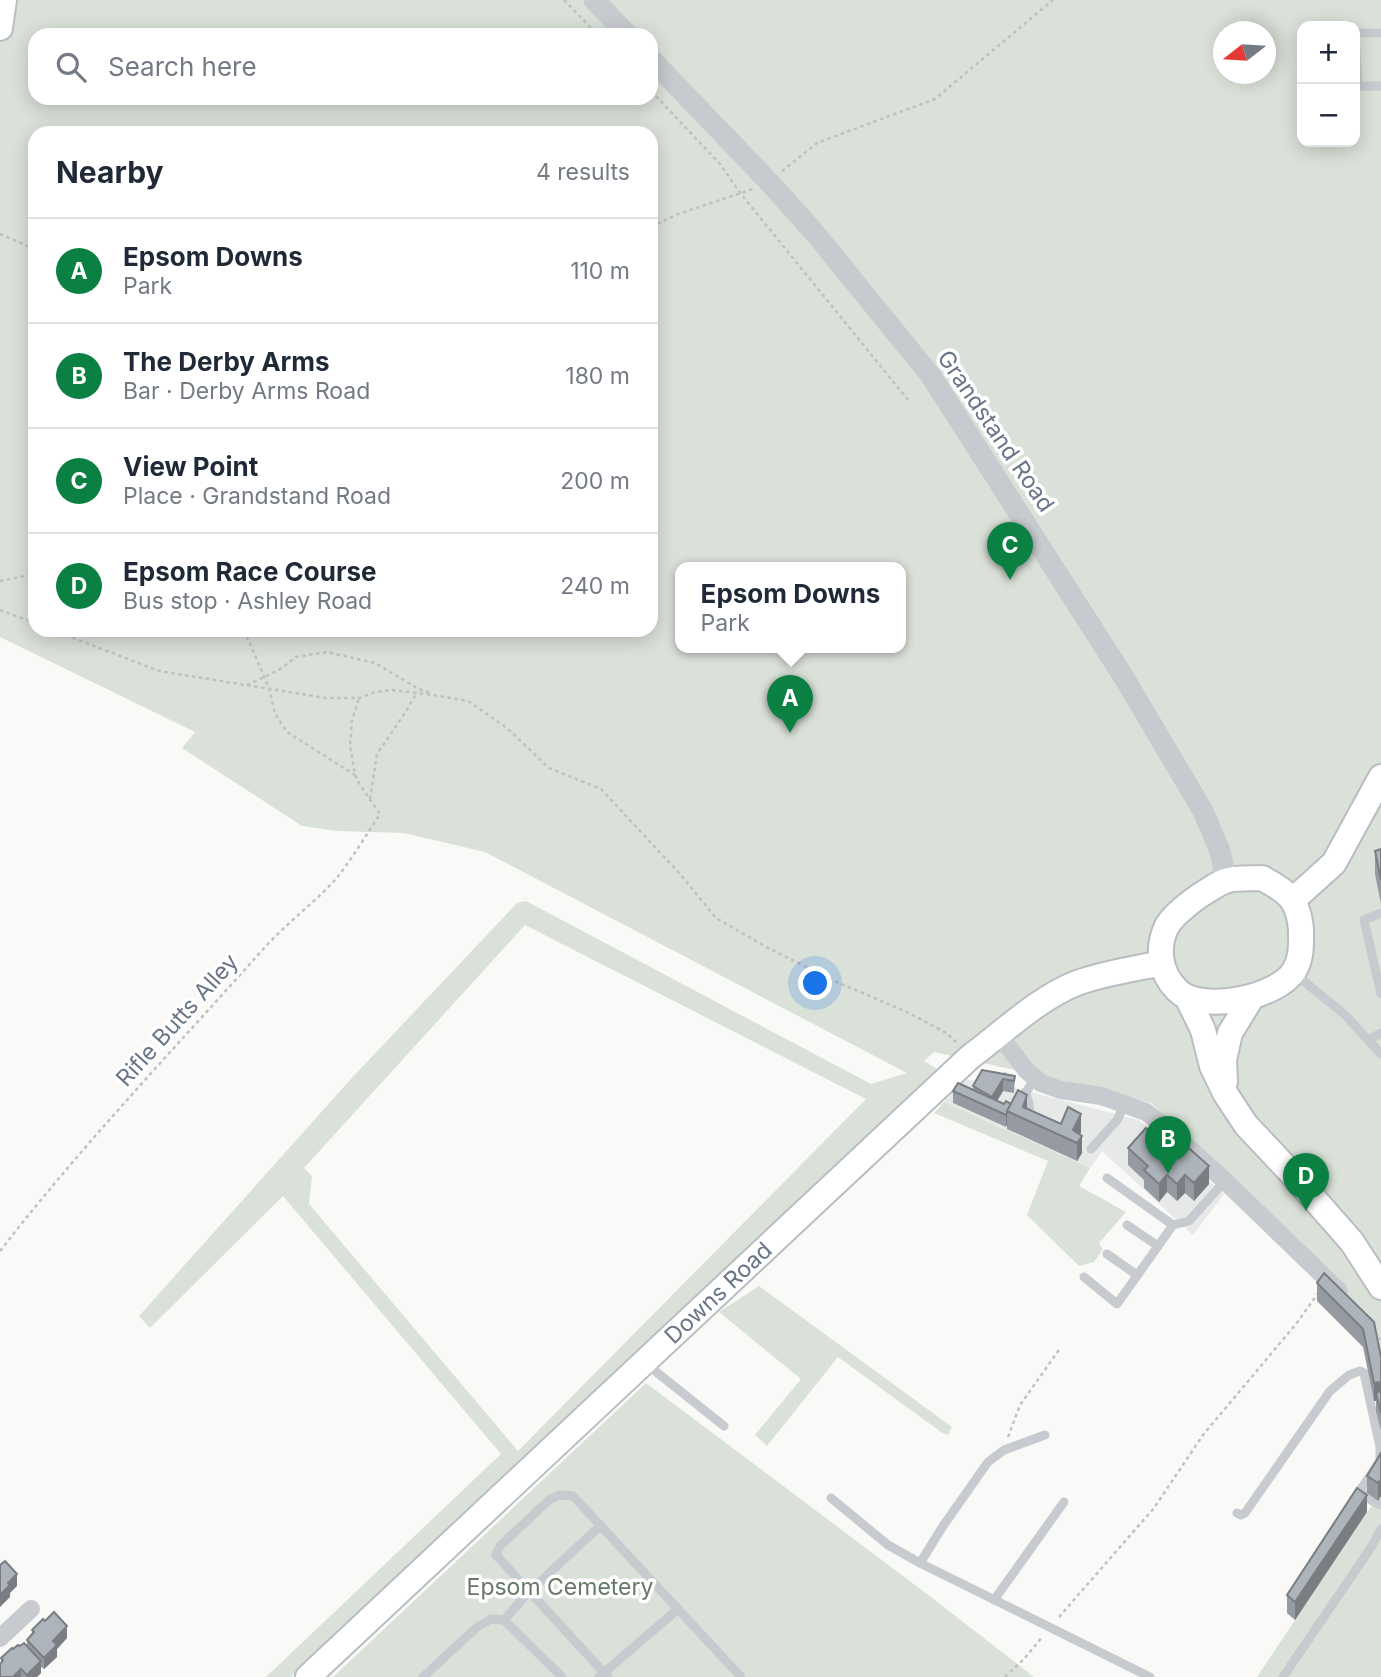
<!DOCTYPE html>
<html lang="en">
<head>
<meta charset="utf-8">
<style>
	body { margin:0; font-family:Inter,sans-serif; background:#f6f6f7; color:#1f2937 }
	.controls { position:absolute; right:21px; top:21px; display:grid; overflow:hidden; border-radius:14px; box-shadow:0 4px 18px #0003 }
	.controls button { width:63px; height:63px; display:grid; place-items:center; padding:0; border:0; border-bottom:2px solid #e0e1e3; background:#fff; color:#1f2937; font:35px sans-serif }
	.compass { position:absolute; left:1213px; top:21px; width:63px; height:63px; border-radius:50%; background:#fff; box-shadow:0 4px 18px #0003; rotate:253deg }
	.you { position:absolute; left:816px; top:984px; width:24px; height:24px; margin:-18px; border:5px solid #fff; border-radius:50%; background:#1a73e8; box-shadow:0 0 0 10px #1a73e833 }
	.badge { display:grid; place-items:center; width:46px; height:46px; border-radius:50%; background:#0b8043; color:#fff; font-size:23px; font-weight:700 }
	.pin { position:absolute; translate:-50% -58px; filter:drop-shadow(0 2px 4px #0008) }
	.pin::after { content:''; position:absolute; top:37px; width:24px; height:21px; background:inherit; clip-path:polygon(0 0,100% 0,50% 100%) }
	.popup { position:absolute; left:675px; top:562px; width:231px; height:91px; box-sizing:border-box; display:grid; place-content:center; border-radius:14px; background:#fff; filter:drop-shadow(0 2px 5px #0005); font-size:23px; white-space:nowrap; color:#747a83 }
	.popup b { font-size:26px; color:#1f2937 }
	.popup::after { content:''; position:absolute; left:50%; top:100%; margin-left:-14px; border:14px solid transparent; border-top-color:#fff }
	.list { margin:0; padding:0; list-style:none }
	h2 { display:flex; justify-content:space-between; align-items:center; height:91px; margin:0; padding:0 28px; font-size:30px }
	h2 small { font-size:23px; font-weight:400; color:#747a83 }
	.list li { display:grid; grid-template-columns:46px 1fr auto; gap:21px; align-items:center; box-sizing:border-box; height:105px; padding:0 28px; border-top:2px solid #e0e1e3 }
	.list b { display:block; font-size:26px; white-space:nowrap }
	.list p { margin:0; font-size:23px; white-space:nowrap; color:#747a83 }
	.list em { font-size:23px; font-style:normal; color:#747a83 }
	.icon { flex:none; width:38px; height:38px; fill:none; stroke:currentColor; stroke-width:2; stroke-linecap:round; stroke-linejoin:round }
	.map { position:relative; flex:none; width:1381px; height:1677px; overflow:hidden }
	.search { position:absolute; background:#fff; box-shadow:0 4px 18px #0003; left:28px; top:28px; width:630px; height:77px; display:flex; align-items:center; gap:18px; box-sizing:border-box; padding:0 24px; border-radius:21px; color:#747a83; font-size:26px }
	.panel { position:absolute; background:#fff; box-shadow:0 4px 18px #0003; left:28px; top:126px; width:630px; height:511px; border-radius:21px }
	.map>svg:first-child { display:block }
</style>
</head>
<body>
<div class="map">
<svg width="1381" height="1677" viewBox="0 0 1381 1677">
	<rect width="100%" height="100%" fill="#f9f9f7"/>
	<polygon fill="#e7e8e8" points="964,1079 1015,1088 1139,1120 1224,1194 1193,1235 1102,1151 1090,1168 944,1102"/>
	<g fill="#dae1d8" fill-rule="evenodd">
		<path d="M0,0H1381V1395L1373,1348L1287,1231L1151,1103L1051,1078L934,1052L924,1061L937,1069L527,1453L291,1677H266L501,1454L283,1196L150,1328L139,1316L350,1080L517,903L526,901L871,1084L907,1073L485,852L404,833L337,831L302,826L182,748L195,732L0,637ZM1302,26H1355V142H1302ZM1224,32H1266V74H1224ZM35,35H651V98H35ZM35,133H651V630H35ZM680,567H900V647H680ZM525,925L866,1099L518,1451L309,1204L312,1176L304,1168Z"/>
		<polygon points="944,1102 1090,1168 1079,1186 1126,1212 1099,1243 1103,1249 1094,1262 1079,1266 1027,1215 1048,1161 934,1113"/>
		<polygon points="759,1286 952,1427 948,1435 941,1432 838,1357 767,1446 755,1435 801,1379 719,1312"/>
		<polygon points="646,1383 927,1594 1034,1677 333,1677"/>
		<polygon points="1381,1492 1381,1677 1257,1677"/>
	</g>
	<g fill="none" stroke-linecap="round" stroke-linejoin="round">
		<defs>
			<g id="secondary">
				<polyline points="0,28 4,0"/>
				<path d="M1262,878C1287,891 1299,900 1301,930C1301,945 1302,958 1294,971C1277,998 1200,1014 1177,990C1160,973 1156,948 1167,926C1173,915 1195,898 1207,891C1212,888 1219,883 1225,881C1236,877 1251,879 1262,878Z"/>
				<polyline points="1293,900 1334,863 1381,777"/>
				<polyline points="1188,999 1203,1030 1212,1066 1225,1093 1246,1125 1294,1176 1352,1242 1381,1287"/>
				<polyline points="1225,1082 1224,1060 1230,1033 1252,997"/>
				<path id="s1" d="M308,1677L970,1057C1002,1033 1040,997 1077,983C1104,973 1134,969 1162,963"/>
			</g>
		</defs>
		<use href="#secondary" stroke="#b9bdc2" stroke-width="28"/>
		<g stroke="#bfc1c3" stroke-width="2.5" stroke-dasharray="3.5 3.5" stroke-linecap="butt">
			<polyline points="564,0 598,35"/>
			<polyline points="651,91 720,164 741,194 908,400"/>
			<polyline points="782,171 817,143 935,99 1053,0"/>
			<polyline points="651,227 678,214 753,189"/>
			<polyline points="0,234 35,249"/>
			<polyline points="0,581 35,574"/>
			<polyline points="0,610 35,623"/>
			<polyline points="53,630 159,671 326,698 359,698 375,692 392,690 433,695 468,701 507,728 549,768 601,789 680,874 716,918 768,948 837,982 909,1013 948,1034 956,1042"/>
			<polyline points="244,630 269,688 275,714 287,732 355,775"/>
			<polyline points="247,685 279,670 296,657 327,652 375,663 417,688 430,693"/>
			<polyline points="370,799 377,754 405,713 417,692"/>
			<polyline points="996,1073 1010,1074"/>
			<path d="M0,1251C83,1144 176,1047 266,946C287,923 314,903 335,880C351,861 366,835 380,814L360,785L355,775L350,746L352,720L359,698"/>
			<polyline points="1375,1332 1381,1340"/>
			<polyline points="1008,1437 1020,1405 1059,1350"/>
			<polyline points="1059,1617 1154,1508 1203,1435 1296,1324 1319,1292"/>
			<polyline points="1005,1677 1024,1659 1043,1636"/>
		</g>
		<g stroke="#c7cace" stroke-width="9">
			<polyline points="1355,33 1381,33"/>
			<polyline points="1355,38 1358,86 1381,86"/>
			<polyline points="1381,913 1364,920 1381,994"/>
			<polyline points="1295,974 1344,1014 1381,1054"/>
			<polyline points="1369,1040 1381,1033"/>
			<polyline points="1025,1092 1029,1103 1030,1122"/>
			<polyline points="1018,1102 1023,1097 1035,1078"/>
			<polyline points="1091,1149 1118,1119 1124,1104"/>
			<polyline points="1107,1178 1173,1225"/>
			<polyline points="1127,1225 1158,1246"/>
			<polyline points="1107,1254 1137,1275"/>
			<polyline points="1084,1277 1117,1304 1173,1225 1189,1221 1225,1181"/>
			<polyline points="645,1363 724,1426"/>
			<polyline points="831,1498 888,1545 920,1563 1150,1677"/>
			<path d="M1237,1513L1241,1515L1245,1513L1330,1391L1349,1375L1360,1371L1364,1373L1380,1447V1461L1361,1489C1364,1498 1373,1501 1381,1505"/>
			<polyline points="920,1563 943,1526 988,1462 1004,1450 1045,1435"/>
			<polyline points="994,1600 1064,1502"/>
			<polyline points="504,1620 529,1592 601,1525"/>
			<polyline points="423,1677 476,1628 491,1619 504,1620 562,1677"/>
			<polyline points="599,1677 678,1609"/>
			<polyline points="608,1677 496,1555 500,1546 549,1500 559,1495 573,1496 741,1677"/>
			<polyline points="1283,1677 1372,1546 1381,1529"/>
		</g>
		<g stroke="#c7cace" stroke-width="18">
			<polyline points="999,1035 1026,1070 1041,1083 1061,1090 1101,1096 1124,1104 1146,1112 1164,1126 1225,1181 1339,1291"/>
			<polyline points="0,1638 31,1609"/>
		</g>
		<g stroke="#c7cace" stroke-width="21">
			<polyline points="594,0 628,35"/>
			<polyline points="651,59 769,182 814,232 931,376 1123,676 1203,811 1220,851 1226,880"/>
		</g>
		<use href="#secondary" stroke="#fff" stroke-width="24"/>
	</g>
	<g fill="#969ba1">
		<polygon points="1381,849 1381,904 1375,874 1375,851"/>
		<polygon points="1015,1076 1014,1093 1003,1091 997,1101 1004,1104 1011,1104 1027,1109 1061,1124 1081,1132 1080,1134 1082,1153 1077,1161 1007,1129 1007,1124 1006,1127 953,1103 953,1091 973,1090 973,1086"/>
		<polygon points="1128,1148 1209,1184 1194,1201 1185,1193 1177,1201 1167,1192 1159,1202 1144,1188 1144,1180 1128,1165"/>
		<polygon points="1317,1283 1374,1322 1381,1357 1381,1431 1376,1411 1376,1401 1374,1401 1363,1347 1317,1301"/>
		<polygon points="1381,1453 1378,1501 1367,1493 1367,1476"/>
		<polygon points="1367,1512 1295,1620 1287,1613 1287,1595"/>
		<polygon points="32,1630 67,1638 57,1649 57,1657 44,1669 41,1667 41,1673 37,1677 0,1677 1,1658 13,1649 20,1646 27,1645 27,1640 32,1634"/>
	</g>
	<g fill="#7a7e83">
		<polygon points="1003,1079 1003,1091 992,1109 992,1097"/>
		<polygon points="1027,1095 1027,1113 1023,1107"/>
		<polygon points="1007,1112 1007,1124 1006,1127 1006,1115"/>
		<polygon points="1081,1114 1081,1132 1076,1143 1073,1130"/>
		<polygon points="1082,1136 1082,1153 1077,1161 1077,1143"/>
		<polygon points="1209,1166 1209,1184 1194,1201 1194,1183"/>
		<polygon points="1167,1175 1167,1192 1159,1202 1159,1184"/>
		<polygon points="1185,1175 1185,1193 1177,1201 1177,1184"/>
		<polygon points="1381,1382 1381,1400 1376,1393 1376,1401 1374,1401 1374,1383"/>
		<polygon points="1381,1479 1381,1496 1378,1501 1378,1483"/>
		<polygon points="1367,1495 1367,1512 1295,1620 1295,1602"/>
		<polygon points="17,1574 17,1586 10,1593 10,1597 0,1607 0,1595 8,1583"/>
		<polygon points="67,1626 67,1638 57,1649 57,1657 44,1669 44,1658 53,1641"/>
		<polygon points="41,1661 41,1673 37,1677 27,1677 27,1675"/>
		<polygon points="21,1669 21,1677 13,1677"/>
	</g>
	<g fill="#aeb4bb" stroke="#7a7e83" stroke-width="2">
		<polygon points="1349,22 1348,26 1332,26 1332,23"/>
		<polygon points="1381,849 1381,880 1375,851"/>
		<polygon points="982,1070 1015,1076 1014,1081 1003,1079 992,1097 973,1086"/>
		<polygon points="958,1083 1004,1104 1006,1101 1011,1104 1006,1115 953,1091"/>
		<polygon points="1018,1090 1027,1095 1023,1107 1061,1124 1068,1107 1081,1114 1073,1130 1082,1136 1077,1143 1007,1111"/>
		<polygon points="1163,1125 1209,1166 1194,1183 1185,1175 1177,1184 1167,1175 1159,1184 1144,1170 1148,1166 1128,1148 1146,1128 1154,1135"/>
		<polygon points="1324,1273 1374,1322 1381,1357 1381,1382 1374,1383 1363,1329 1317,1283"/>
		<polygon points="1381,1391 1381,1413 1376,1393"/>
		<polygon points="1381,1453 1381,1479 1378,1483 1367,1476"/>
		<polygon points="1357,1488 1367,1495 1295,1602 1287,1595"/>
		<polygon points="5,1561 17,1574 8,1583 10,1585 0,1595 0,1565"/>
		<polygon points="54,1612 67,1626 53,1641 57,1645 44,1658 27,1640 34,1632 32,1630 43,1619 45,1621"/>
		<polygon points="24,1643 41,1661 27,1675 21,1669 13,1677 1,1677 0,1676 0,1665 3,1660 1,1658 12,1648 13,1649 18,1645 20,1646"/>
	</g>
	<g text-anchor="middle" stroke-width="7" stroke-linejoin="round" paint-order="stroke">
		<g font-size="23" fill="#687687" stroke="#fff">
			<text transform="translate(996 431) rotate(56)" y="8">Grandstand Road</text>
			<text transform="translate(177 1020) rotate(-48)" y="8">Rifle Butts Alley</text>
			<text dy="8" stroke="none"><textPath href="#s1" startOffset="562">Downs Road</textPath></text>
		</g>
		<g font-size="23" fill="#657a63" stroke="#fff">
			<text x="560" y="1595">Epsom Cemetery</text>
		</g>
	</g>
</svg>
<div class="controls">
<button>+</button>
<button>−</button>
</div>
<svg class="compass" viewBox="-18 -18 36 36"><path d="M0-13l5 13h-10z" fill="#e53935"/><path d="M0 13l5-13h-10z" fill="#747a83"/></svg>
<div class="you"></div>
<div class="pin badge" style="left:790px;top:733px">A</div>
<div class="popup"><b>Epsom Downs</b>Park</div>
<div class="pin badge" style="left:1168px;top:1174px">B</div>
<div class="pin badge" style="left:1010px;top:580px">C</div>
<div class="pin badge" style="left:1306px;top:1211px">D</div>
<div class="search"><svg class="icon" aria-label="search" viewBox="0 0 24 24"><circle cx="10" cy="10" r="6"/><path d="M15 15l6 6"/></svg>Search here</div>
<section class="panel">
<h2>Nearby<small>4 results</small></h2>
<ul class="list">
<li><span class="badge">A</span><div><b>Epsom Downs</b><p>Park</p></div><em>110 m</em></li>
<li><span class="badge">B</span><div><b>The Derby Arms</b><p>Bar · Derby Arms Road</p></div><em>180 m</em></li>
<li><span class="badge">C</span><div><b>View Point</b><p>Place · Grandstand Road</p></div><em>200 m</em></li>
<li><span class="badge">D</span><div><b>Epsom Race Course</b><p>Bus stop · Ashley Road</p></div><em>240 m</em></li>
</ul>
</section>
</div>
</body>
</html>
